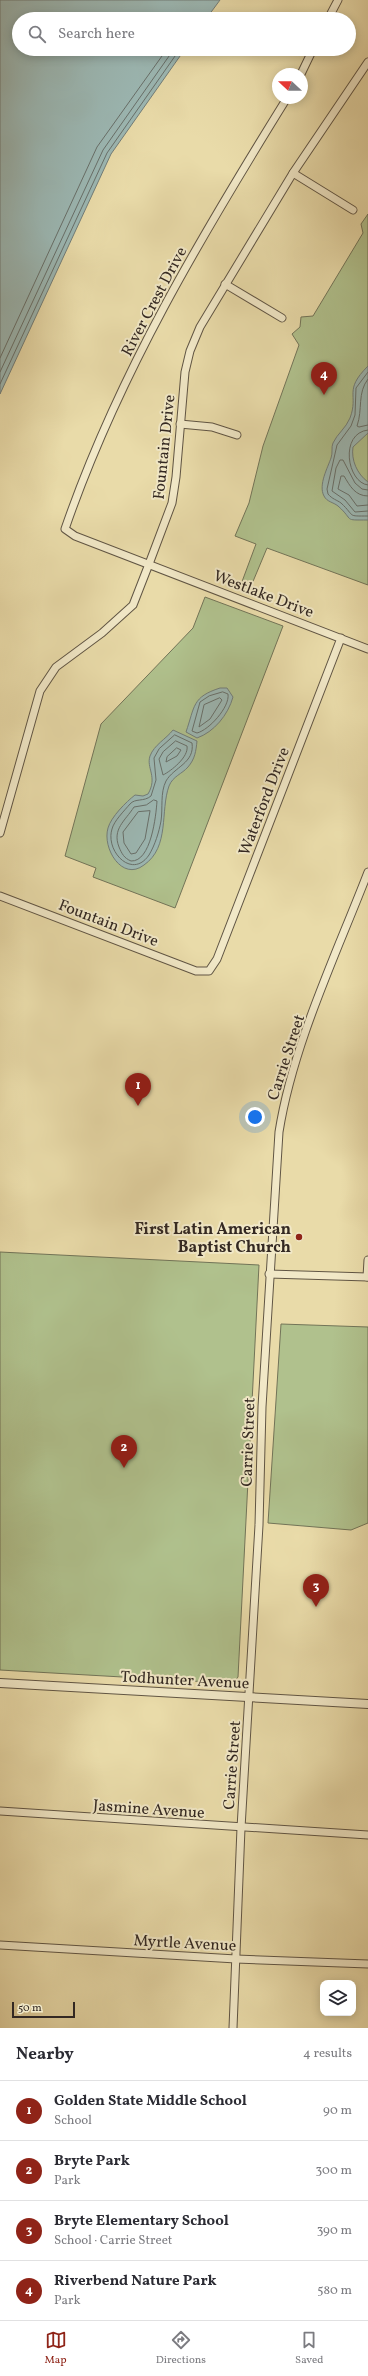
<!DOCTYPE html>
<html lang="en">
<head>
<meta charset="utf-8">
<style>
	body { margin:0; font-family:Vollkorn,serif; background:#f7f7f7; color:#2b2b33 }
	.controls { position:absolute; right:12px; bottom:12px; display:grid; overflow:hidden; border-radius:8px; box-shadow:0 2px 10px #0003 }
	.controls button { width:36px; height:36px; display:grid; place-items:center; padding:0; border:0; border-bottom:1px solid #e1e1e2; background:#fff; color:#2b2b33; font:20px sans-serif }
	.compass { position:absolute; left:272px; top:68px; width:36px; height:36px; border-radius:50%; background:#fff; box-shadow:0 2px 10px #0003; rotate:292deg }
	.scale { position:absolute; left:12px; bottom:10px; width:63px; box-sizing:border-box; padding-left:4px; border:2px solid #332822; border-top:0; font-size:11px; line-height:14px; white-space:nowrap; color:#332822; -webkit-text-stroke:3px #f1e8c7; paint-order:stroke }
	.you { position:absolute; left:255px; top:1117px; width:14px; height:14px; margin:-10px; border:3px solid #fff; border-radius:50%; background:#1a73e8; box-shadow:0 0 0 6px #1a73e833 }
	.badge { display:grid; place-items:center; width:26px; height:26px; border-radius:50%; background:#8f2418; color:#fff; font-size:13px; font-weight:700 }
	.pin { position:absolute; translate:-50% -33px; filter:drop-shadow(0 1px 2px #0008) }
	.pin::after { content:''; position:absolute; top:21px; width:14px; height:12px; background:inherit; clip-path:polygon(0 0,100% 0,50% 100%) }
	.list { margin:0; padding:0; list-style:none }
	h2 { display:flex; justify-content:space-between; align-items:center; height:52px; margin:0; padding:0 16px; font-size:17px }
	h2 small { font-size:13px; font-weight:400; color:#7c7c81 }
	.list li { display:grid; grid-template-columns:26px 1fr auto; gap:12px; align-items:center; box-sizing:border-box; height:60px; padding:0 16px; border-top:1px solid #e1e1e2 }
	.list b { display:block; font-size:15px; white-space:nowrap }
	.list p { margin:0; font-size:13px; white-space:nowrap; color:#7c7c81 }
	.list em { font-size:13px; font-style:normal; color:#7c7c81 }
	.icon { flex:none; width:22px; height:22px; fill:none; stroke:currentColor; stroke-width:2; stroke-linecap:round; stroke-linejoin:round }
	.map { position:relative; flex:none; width:368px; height:2028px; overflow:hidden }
	.search { position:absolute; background:#fff; box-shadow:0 2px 10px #0003; left:12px; right:12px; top:12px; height:44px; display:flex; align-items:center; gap:10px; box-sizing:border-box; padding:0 14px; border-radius:22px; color:#7c7c81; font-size:15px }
	.sheet { height:292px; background:#fff }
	nav { display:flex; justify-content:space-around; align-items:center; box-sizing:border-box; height:56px; border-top:1px solid #e1e1e2; background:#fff; font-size:11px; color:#7c7c81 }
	nav a { display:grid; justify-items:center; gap:2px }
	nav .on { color:#8f2418 }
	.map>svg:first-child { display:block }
</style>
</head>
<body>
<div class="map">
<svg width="368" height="2028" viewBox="0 0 368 2028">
	<rect width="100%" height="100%" fill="#e9dba9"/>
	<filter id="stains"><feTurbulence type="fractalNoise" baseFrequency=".005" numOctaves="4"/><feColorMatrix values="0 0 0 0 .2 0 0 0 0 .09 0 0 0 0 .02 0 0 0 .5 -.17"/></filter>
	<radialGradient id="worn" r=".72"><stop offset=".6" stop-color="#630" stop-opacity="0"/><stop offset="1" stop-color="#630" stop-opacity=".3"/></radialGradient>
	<g fill="#b0c18d" stroke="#727458">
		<polygon points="368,214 368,585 267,548 249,591 240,587 256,544 235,536 249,503 263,446 299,345 292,334 300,327 301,317 313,316 363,233 361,224"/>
		<polygon points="205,597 283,626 175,908 93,877 96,868 65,856 101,724 193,628"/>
		<polygon points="0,1252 259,1265 238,1677 234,1682 227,1683 0,1670"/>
		<polygon points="281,1324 368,1327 368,1523 351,1530 268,1523"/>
	</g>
	<g fill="#9cb8b4" stroke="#727e7a">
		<polygon points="0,0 220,0 206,19 19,19 19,49 185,49 111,154 0,394"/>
		<path d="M368,366V433L353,447C351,460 357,474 368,482V520C342,520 355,521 338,506C333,502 327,502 324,496C318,485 328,467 331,458C333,453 331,447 333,443C337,434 346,428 350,418C359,394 343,391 368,366Z"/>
		<path d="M220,688H227L233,697C228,715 214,732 197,738L186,732C195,706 192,697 220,688Z"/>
		<path d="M173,730L197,741C196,751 195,759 188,767C182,774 173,776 169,786C160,811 170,847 144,865C122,882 102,848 108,828C111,817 126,802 135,795L143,796L148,794C158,777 146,768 150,756C154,745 166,739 173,730Z"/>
	</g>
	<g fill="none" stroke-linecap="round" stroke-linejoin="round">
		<g stroke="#68706b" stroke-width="1">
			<polyline points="0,358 97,147 167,49"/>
			<polyline points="0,372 103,150 174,49"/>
			<path d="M368,372L356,388L355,415L351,426L337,445L327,489L328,494C332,499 337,500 341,503C356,517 346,516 368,516"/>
			<path d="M368,379C357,393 363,409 357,426L359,427L368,425"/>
			<polyline points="0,384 107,153 180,49"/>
			<path d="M368,430C339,433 347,483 368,485"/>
			<polyline points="368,490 362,489 355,483 343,460 340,460 336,468 332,491 345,500 355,512 368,511"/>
			<path d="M368,496C355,496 350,486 344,476H341L338,489L349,495L357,506L368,505"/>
			<path d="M223,692L228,694C230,707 209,730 197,733L192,731L200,702L209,696Z"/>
			<polygon points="220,698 222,700 210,719 199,727 204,705"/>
			<path d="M175,735L192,743C195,763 174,767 166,781C160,793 163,808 161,821C159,832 155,845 149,855C132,880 105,851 112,829C114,821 124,811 130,804C135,798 144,802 151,796L156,780L154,758L159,749Z"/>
			<path d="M176,741L187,746C189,757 171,771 163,775L159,759L163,752Z"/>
			<polygon points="177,748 181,750 177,756 166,762 167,757"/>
			<path d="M154,800L157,801C156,816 151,862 131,861C124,858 122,854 119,847C112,829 125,821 134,807L146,805Z"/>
			<polygon points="150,811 145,839 136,853 131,854 124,843 123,832 138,812"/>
		</g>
		<defs>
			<g id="minor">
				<polyline points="328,19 338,0"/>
				<polyline points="301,74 313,49"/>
				<path d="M287,98C202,235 118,375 65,529L75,536L368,649"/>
				<polyline points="293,173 353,210"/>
				<polyline points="225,284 282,318"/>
				<polyline points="180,424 212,427 237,435"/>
				<polyline points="0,833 40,691 56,667 102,633 133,605 149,564 172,503 176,477 185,372 190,351 200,327 293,173 368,62"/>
				<polyline points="0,896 196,971 209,971 217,959 341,638"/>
				<polyline points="269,1274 368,1277"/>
				<polyline points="367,1277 368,1260"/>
				<polyline points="0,1811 368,1835"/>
				<polyline points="0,1945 236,1959 368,1964"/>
				<path d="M233,2028L241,1828L259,1525L262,1407L279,1132C293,1044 336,955 368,872"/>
			</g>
			<polyline id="tertiary" points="0,1683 368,1704"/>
		</defs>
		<use href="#minor" stroke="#605544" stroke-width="9"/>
		<use href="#tertiary" stroke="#605544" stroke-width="10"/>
		<use href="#minor" stroke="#f1e8c7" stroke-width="7"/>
		<use href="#tertiary" stroke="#f1e8c7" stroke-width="8"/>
	</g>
	<circle fill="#8f2418" stroke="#f1e8c7" stroke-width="1.5" cx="299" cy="1237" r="4"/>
	<g text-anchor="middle" stroke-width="4" stroke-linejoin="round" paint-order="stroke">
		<g font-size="16" fill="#332822" stroke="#f1e8c7">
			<text transform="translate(153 301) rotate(-62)" y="6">River Crest Drive</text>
			<text transform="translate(163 447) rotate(-84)" y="6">Fountain Drive</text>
			<text transform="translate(264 593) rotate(21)" y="6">Westlake Drive</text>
			<text transform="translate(263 801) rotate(-69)" y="6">Waterford Drive</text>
			<text transform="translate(109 922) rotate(21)" y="6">Fountain Drive</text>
			<text transform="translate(285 1057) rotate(-72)" y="6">Carrie Street</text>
			<text transform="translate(247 1442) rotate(-88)" y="6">Carrie Street</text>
			<text transform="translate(185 1679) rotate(3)" y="6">Todhunter Avenue</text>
			<text transform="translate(231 1765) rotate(-86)" y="6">Carrie Street</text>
			<text transform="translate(149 1808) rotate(4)" y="6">Jasmine Avenue</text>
			<text transform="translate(185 1942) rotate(3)" y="6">Myrtle Avenue</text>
		</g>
		<g font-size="16" font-weight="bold" fill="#332822" stroke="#f1e8c7" text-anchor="end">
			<text x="291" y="1234">First Latin American<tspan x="291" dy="18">Baptist Church</tspan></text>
		</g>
	</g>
	<rect width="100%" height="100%" filter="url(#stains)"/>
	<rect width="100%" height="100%" fill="url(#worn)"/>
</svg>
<div class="controls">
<button><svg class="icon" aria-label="layers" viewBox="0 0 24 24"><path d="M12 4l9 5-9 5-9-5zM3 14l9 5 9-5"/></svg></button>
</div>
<svg class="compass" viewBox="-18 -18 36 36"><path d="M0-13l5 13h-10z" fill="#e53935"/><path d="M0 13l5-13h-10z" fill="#7c7c81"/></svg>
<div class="scale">50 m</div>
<div class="you"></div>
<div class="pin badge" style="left:138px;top:1106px">1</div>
<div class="pin badge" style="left:124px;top:1468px">2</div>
<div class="pin badge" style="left:316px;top:1607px">3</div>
<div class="pin badge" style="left:324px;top:395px">4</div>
<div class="search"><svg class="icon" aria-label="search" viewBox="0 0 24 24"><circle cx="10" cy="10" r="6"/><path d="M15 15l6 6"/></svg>Search here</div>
</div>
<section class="sheet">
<h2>Nearby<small>4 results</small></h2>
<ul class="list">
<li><span class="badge">1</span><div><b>Golden State Middle School</b><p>School</p></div><em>90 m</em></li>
<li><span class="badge">2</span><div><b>Bryte Park</b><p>Park</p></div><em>300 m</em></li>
<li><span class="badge">3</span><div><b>Bryte Elementary School</b><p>School · Carrie Street</p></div><em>390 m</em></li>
<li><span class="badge">4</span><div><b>Riverbend Nature Park</b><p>Park</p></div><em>580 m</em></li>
</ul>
</section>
<nav>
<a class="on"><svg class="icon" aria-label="map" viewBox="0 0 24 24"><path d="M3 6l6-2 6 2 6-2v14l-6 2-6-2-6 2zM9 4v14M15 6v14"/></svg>Map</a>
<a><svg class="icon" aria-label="directions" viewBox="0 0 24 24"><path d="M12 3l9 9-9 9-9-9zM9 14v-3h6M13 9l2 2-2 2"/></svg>Directions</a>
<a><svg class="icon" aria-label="saved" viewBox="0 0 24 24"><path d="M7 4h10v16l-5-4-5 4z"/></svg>Saved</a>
</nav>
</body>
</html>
